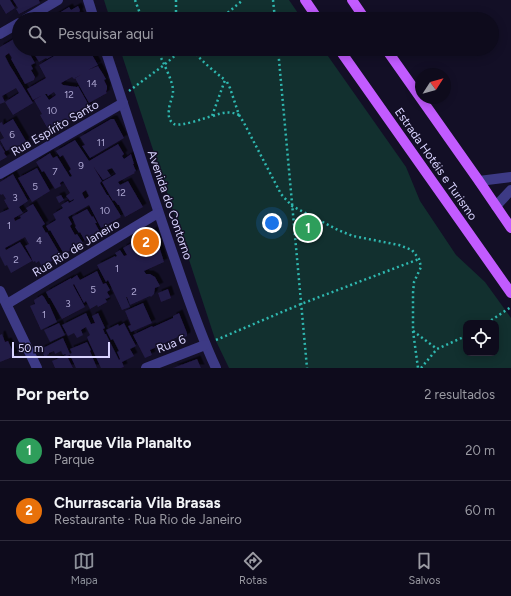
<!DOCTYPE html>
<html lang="pt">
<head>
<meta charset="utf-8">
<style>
	body { margin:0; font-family:Figtree,sans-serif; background:#171425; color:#f1f3f6 }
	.controls { position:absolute; right:12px; bottom:12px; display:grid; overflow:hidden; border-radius:8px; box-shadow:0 2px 10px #0003 }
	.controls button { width:36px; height:36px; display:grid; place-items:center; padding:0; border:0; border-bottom:1px solid #2e2b3b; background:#0e0b1c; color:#f1f3f6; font:20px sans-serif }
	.compass { position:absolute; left:415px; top:68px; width:36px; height:36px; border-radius:50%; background:#0e0b1c; box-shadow:0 2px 10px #0003; rotate:54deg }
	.scale { position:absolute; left:12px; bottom:10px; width:98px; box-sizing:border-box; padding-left:4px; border:2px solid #d9d4ff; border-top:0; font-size:11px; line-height:14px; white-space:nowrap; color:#d9d4ff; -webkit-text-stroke:3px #130f26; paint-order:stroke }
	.you { position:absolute; left:272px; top:223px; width:14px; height:14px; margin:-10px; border:3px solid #fff; border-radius:50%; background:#1a73e8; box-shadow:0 0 0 6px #1a73e833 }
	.badge { display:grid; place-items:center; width:26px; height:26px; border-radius:50%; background:#8c9099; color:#fff; font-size:13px; font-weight:700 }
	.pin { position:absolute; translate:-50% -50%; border:2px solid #fff; box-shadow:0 1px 4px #0006 }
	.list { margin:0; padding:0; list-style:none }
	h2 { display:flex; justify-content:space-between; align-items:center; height:52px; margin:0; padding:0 16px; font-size:17px }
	h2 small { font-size:13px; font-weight:400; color:#9b9ba3 }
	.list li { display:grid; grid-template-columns:26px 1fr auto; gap:12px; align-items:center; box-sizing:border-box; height:60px; padding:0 16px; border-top:1px solid #2e2b3b }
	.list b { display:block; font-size:15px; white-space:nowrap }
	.list p { margin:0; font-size:13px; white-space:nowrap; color:#9b9ba3 }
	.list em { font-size:13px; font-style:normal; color:#9b9ba3 }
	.icon { flex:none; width:22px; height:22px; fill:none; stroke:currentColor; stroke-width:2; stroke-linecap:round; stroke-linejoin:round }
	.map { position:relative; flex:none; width:511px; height:368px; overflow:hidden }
	.search { position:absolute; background:#0e0b1c; box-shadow:0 2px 10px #0003; left:12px; right:12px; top:12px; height:44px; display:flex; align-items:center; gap:10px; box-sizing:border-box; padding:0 14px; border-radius:22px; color:#9b9ba3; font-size:15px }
	.sheet { height:172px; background:#0e0b1c }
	nav { display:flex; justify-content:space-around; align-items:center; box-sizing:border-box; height:56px; border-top:1px solid #2e2b3b; background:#0e0b1c; font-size:11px; color:#9b9ba3 }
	nav a { display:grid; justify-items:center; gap:2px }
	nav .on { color:#8c9099 }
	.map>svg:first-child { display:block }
</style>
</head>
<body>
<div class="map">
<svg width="511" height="368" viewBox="0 0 511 368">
	<defs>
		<filter id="shadow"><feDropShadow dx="3.5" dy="-3.5" stdDeviation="0" flood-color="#0009"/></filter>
	</defs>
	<rect width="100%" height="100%" fill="#130f26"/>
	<g fill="#12302f" fill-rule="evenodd">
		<polygon points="104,0 289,0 302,19 110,19"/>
		<path d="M120,49H323L406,167L420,201L456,255L485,282L511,318V368H229L215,339ZM466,323H496V353H466Z"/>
	</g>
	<g fill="#241b47" fill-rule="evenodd" filter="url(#shadow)">
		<polygon points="0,0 10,0 15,8 6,14 0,4"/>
		<polygon points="13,0 39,0 40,3 19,14 16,9 18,8"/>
		<polygon points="78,6 80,10 79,13 83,19 67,19 64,14 61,16 63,19 49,19 69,7 71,10"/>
		<polygon points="19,36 19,49 27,49 35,63 31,65 33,69 31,70 35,77 34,80 25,84 11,59 12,58 9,53 5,56 9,64 33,103 13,115 5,102 19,93 16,88 2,96 5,102 0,104 0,47"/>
		<polygon points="31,49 54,49 57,53 47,59 46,58 39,62"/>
		<path d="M56,49H98L91,53L98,65L88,70L98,66L106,79L104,80L107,86V89L106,92L107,93L89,103L75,78L82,74L74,79L72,77L61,83L63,85L77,87L78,86L91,109L71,120L70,119L49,131L40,115L42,114L34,100L43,95L33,100L27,89L46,78L39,65L59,53ZM54,92L56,95L49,100L45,94H47L48,96Z"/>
		<polygon points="13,119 26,141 25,142 28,147 14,155 11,150 10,150 10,149 6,151 0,140 4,138 0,131 0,123 2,122 3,125"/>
		<polygon points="111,119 114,119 124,138 90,158 82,146 85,145 80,137"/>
		<path d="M75,140L89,161L118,144L124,154L122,156L124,159L131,154L134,164H133L136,171L134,172L135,173L118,182L120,185L128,181L143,207L125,217L119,205H118L114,200L113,201L102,182L116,174L112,168L107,170L111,176L103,180L93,166L102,181L100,183L107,195H108L121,216L120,217H121L101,228L89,205L68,217L72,224L70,226L75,235L77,234L83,243L64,254L50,230L49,231L46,226L56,220L53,214L63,208L61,205L68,201L69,203L74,200V199L70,201L66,196L70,193L63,181L60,183L61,186L55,189L44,171L42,172L36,162L50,153L53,158L57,156L70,177L72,176L69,171L71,169L63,155L60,157L56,151ZM86,190L89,196L85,199L82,193Z"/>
		<polygon points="0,144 5,152 4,153 7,157 0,161"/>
		<polygon points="37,168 50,191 32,202 18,178"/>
		<polygon points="13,174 28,201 19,207 23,213 14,218 15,221 21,218 20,216 28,211 26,208 33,204 45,224 42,226 46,233 47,232 61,256 42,267 39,261 36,263 35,261 33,262 30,255 25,246 29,244 25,237 5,248 6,250 20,242 32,261 11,273 7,265 5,266 0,256 0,213 9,209 4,200 6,199 3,194 1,195 0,194 0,182"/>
		<polygon points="61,195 64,200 59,203 56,197"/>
		<polygon points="87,209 92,217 93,216 97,223 95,223 100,232 85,241 80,232 79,233 75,227 76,226 72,217"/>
		<polygon points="154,230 164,262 144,271 146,274 150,274 155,277 160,286 155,288 154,294 151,297 150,296 130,305 127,297 126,297 130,307 122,310 108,280 106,282 97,265 115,256 115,257 117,256 115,253 120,250 124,256 127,255 123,248"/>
		<polygon points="97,271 103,284 106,283 110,290 107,292 110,297 106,299 105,298 107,302 98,307 97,305 90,309 86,301 84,303 74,284 73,285 85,307 62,319 50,298 49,298 46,292 71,278 71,279 77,275 80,280"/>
		<polygon points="168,289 171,298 161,302 158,293"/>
		<polygon points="42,295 44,297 48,304 49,304 57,322 41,330 30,306 35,304 34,300"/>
		<polygon points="143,303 152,323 131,332 128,326 131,325 125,311"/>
		<polygon points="86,313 91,324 95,323 92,316 98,313 105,328 103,329 105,334 106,334 119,360 120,359 117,352 119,351 113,339 111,340 106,330 118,324 119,326 124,323 126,327 136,346 130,349 134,356 122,362 124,367 121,368 101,368 89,342 87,337 90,335 86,327 81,330 83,335 77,338 74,333 68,336 62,325"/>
		<polygon points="179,313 187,333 187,336 183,338 182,335 150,350 152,355 145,358 133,335 152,326 153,327 173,318 173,316"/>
		<polygon points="59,323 65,335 50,342 44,330"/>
		<polygon points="2,334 5,342 8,341 15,356 0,362 0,335"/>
		<polygon points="63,338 70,354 72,353 70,349 87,342 91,350 90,351 97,368 76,368 70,355 67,356 73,368 55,368 52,361 66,355 65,354 63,355 61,351 55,354 54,351 49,353 49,354 47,355 48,357 45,358 41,349"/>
		<polygon points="197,359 201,368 173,368"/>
	</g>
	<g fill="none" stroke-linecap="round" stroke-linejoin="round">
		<g stroke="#2fb8b0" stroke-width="2.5" stroke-dasharray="2 3" stroke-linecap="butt">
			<polyline points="135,0 142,19"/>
			<polyline points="176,0 176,13 178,19"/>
			<polyline points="273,0 275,19"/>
			<polyline points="220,19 243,0"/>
			<path d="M157,49C161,59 174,82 173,92C173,97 169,104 169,110C168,115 169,121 174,124C181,127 205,118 212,116L225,80C214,71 201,61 192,49"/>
			<polyline points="278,49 307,368"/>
			<polyline points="129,91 164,65 183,49"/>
			<polyline points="239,115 244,123 281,194 292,206 338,230 353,236 399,245 412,250 419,259 421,267 414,282 413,293 413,331 437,349 466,336"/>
			<path d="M213,116C223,112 230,111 239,115L230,88L226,80"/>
			<polyline points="487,323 511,307"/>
			<polyline points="413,331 418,368"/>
			<polyline points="216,340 301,304 419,259"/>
			<polyline points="421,368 437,349"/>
		</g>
		<g stroke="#3d3a85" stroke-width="10">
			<polyline points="88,0 94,19"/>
			<polyline points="26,19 58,0"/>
			<polyline points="0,34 19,23"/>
			<path d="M105,49C129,120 151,192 176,263C188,298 200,334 216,368"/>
			<polyline points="0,174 123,103"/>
			<polyline points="479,181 511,177"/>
			<polyline points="496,206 511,190"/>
			<polyline points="0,291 37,368"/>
			<polyline points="7,304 158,213"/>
			<polyline points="146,368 205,345"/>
		</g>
		<g stroke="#c25bff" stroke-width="10">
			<polyline points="305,0 318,19"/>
			<polyline points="352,0 365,19"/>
			<polyline points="339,49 511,293"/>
			<polyline points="386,49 479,181 511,228"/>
		</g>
	</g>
	<g text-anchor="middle" stroke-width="3" stroke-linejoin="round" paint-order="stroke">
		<g font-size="10" fill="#aca6d1">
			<text x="92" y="87">14</text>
			<text x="69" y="98">12</text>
			<text x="52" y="114">10</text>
			<text x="12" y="138">6</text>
			<text x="101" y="146">11</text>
			<text x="81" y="169">9</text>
			<text x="55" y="175">7</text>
			<text x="35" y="190">5</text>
			<text x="121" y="196">12</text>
			<text x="15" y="201">3</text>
			<text x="105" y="214">10</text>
			<text x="9" y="229">1</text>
			<text x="39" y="244">4</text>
			<text x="16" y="263">2</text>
			<text x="117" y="272">1</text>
			<text x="93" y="293">5</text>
			<text x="134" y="295">2</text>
			<text x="68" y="307">3</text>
			<text x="44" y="318">1</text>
		</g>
		<g font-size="12" fill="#d9d4ff" stroke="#130f26">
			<text transform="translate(55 128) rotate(-30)" y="4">Rua Espírito Santo</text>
			<text transform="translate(436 164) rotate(55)" y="4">Estrada Hotéis e Turismo</text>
			<text transform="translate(170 205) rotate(71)" y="4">Avenida do Contorno</text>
			<text transform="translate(76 248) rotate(-31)" y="4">Rua Rio de Janeiro</text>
			<text transform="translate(171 344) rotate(-21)" y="4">Rua 6</text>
		</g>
	</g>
</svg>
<div class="controls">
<button><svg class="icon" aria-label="locate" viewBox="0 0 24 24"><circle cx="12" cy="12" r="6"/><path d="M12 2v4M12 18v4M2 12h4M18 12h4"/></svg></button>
</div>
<svg class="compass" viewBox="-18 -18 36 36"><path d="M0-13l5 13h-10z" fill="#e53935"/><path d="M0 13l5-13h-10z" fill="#9b9ba3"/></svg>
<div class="scale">50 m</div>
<div class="you"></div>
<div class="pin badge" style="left:308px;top:228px;background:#2e9e5b">1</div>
<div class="pin badge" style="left:146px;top:242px;background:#e8710a">2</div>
<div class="search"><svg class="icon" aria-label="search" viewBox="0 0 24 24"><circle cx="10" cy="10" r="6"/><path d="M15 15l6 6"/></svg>Pesquisar aqui</div>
</div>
<section class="sheet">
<h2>Por perto<small>2 resultados</small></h2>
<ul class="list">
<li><span class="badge" style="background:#2e9e5b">1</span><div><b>Parque Vila Planalto</b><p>Parque</p></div><em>20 m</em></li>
<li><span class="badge" style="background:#e8710a">2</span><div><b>Churrascaria Vila Brasas</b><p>Restaurante · Rua Rio de Janeiro</p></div><em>60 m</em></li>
</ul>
</section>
<nav>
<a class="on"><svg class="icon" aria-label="map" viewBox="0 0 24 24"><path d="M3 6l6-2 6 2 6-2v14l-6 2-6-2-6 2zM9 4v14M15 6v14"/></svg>Mapa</a>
<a><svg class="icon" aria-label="directions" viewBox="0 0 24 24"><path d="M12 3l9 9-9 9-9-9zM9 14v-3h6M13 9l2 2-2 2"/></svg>Rotas</a>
<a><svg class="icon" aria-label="saved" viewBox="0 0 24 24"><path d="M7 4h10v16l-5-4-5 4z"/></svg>Salvos</a>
</nav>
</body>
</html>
